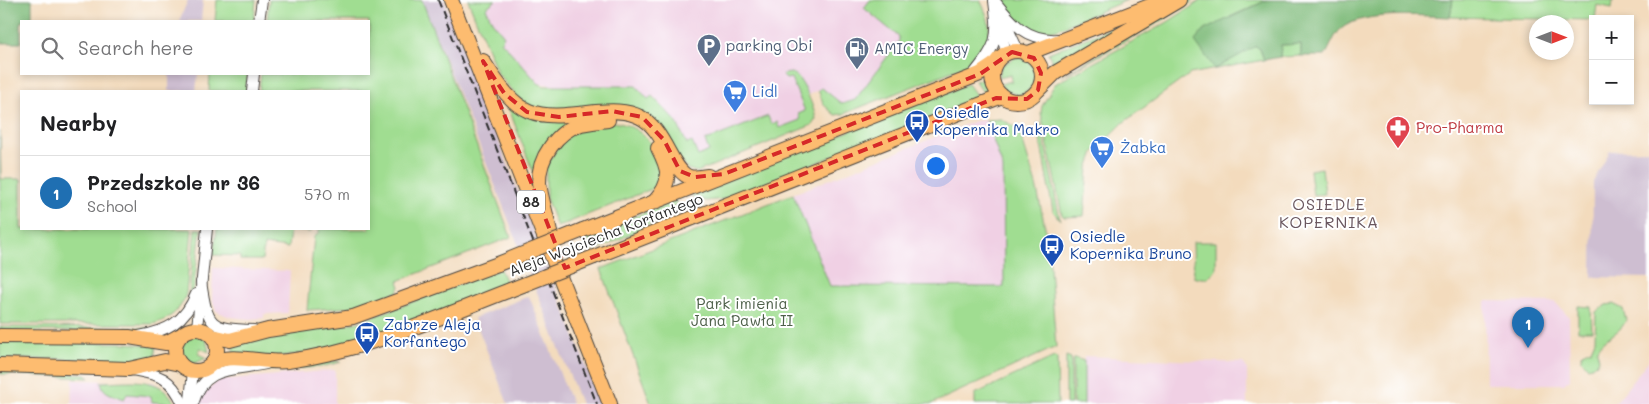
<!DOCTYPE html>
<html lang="en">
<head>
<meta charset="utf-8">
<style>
	body { margin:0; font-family:Mali,sans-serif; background:#f6f6f6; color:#202124 }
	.controls { position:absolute; right:15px; top:15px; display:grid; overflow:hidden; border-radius:0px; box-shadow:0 2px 8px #0003 }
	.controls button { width:45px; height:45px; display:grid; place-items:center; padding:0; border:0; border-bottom:1px solid #e0e0e0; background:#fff; color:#202124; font:25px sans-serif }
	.compass { position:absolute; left:1529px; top:15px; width:45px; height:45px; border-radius:50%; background:#fff; box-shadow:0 2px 8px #0003; rotate:90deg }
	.you { position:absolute; left:935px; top:165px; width:18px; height:18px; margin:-12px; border:4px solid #fff; border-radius:50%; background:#1a73e8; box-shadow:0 0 0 8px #1a73e833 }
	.badge { display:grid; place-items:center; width:32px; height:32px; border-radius:50%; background:#1f6fb2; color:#fff; font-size:16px; font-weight:700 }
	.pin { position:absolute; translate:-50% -41px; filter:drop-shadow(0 1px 2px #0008) }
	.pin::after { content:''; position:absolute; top:26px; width:18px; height:15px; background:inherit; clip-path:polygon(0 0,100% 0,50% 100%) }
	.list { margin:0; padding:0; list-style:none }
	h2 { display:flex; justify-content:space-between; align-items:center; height:65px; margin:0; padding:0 20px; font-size:21px }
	h2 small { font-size:16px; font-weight:400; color:#757577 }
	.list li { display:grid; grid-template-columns:32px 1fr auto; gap:15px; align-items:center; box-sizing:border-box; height:75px; padding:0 20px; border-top:1px solid #e0e0e0 }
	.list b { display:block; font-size:19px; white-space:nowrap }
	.list p { margin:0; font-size:16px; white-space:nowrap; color:#757577 }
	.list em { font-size:16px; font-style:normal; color:#757577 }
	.icon { flex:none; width:28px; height:28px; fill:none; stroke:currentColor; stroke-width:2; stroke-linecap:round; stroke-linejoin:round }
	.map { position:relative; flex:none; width:1649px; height:404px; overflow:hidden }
	.search { position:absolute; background:#fff; box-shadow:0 2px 8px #0003; left:20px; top:20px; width:350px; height:55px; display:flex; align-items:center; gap:12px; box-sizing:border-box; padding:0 18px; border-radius:0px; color:#757577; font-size:19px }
	.panel { position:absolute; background:#fff; box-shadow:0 2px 8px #0003; left:20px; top:90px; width:350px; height:140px; border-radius:0px }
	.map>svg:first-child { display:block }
</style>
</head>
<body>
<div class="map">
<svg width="1649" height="404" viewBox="0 0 1649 404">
	<rect width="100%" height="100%" fill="#fff"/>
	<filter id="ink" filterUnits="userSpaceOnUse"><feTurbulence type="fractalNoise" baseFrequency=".02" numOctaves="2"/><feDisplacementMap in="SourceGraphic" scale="10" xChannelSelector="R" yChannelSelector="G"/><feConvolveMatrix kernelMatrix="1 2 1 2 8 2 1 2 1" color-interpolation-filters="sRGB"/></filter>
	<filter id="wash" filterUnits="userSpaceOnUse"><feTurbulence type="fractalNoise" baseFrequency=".0096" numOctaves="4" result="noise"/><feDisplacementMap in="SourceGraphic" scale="20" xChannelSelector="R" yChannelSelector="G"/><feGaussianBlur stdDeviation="1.12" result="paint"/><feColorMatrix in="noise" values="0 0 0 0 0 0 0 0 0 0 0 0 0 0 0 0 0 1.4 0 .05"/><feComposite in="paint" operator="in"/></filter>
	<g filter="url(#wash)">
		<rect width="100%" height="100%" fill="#f3dbbd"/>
		<g fill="#f0d0e4">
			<polygon points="496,0 870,0 864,8 899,37 899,41 855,100 842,104 820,89 808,95 795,75 786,79 791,77 805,111 801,120 779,128 771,124 768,116 705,141 709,151 698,156 687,144 676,121 653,96 648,99 538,83 501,41 504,36 492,21 486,8"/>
			<polygon points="986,120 1003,167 1004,287 830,286 793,194 975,121"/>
			<polygon points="213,268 290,271 288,313 264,314 264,318 250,319 230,317 216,311 212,298"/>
			<polygon points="1485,301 1555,302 1569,317 1570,379 1564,384 1486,384"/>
			<polygon points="1084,356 1243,363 1247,368 1247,404 1084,404"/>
			<polygon points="1649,360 1649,404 1614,404 1624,392"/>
			<polygon points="335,370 335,404 199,404 202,395 219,380"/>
			<polygon points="73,380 153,382 166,390 175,404 72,404"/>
		</g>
		<g fill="#cebed1">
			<polygon points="188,0 203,0 201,21 179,21"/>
			<polygon points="422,0 444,0 601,404 581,404"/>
			<polygon points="169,74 198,74 196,91 169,91"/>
			<polygon points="1649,150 1649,278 1592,277 1593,182 1610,151"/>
			<polygon points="529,296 572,404 508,404 474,318"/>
		</g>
		<g fill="#a0dd91" stroke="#66845e">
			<polygon points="217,0 256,0 254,21 215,21"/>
			<polygon points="269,0 422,0 511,237 398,281 400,287 397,292 353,307 307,310 314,237 320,232 318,229 369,229 369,91 259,91 261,74 369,74 369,21 267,21"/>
			<path d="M468,0H496L486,8L492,21L504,36L501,41L538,83L544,86H636L648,99L652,96L676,121L687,144L692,142L698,156L709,151L705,141L768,116L771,124L777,122L779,128L800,120L798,114L805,111L791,78L786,79L782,75C786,74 790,72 794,74C804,81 814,108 816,119L812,125L697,172L687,169L653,121L527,108L498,74Z"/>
			<path d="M870,0H980C994,28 992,37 975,62L843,114L835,115L824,105L818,90L822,88L842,104L855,100L899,41V37L864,8Z"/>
			<path d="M1003,0H1127L1058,29L1041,32V35C1024,29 1010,17 1003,0Z"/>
			<polygon points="1188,0 1195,0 1165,19 1061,77"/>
			<polygon points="1202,0 1267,0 1230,17 1249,49 1256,46 1260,49 1264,60 1190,74 1124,122 1094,152 1088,168 1084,216 1064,217 1062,215 1041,113 1042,106 1055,84 1166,23"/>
			<polygon points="1453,0 1613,0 1612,8 1597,5 1595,19 1593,20 1450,17"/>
			<polygon points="1133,19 1055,67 1048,53 1125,23"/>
			<polygon points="1301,44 1301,56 1280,57 1281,45"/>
			<path d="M1016,57C1040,60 1042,89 1018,95L1005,90L1000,84L1012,81L1011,75L999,78L1001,66Z"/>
			<polygon points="210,74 248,74 246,91 209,91"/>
			<polygon points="986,78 991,93 986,96 975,81"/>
			<polygon points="968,84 979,99 724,199 706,201 692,197 693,193"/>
			<path d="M507,104C512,106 517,111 523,114C532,118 543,120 553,120C613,123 639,88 671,164L669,165C652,123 635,110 589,120C577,122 563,126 554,136C543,147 542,164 535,177Z"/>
			<polygon points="1001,119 1019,129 1036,185 1048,241 1056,347 931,404 651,404 601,269 793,194 830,286 1004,287 1003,168 986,120"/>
			<path d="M610,122C643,123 667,154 659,186L557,227L546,198V165L566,135Z"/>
			<polygon points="1037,123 1041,124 1060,220 1053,211"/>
			<path d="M0,131L1,179H21V229H192L186,294C181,311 168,320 153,324H0Z"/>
			<polygon points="1322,168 1325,194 1313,195 1310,170"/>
			<path d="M677,200C677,215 606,247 591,251L585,235Z"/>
			<polygon points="195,229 201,229 194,287 189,298"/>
			<polygon points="217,229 310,229 310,232 290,230 288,248 264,245 262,260 240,260 240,256 213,255"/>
			<polygon points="1193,242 1216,242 1216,269 1208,278 1194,278"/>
			<path d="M500,269L507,285C434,313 358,350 279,356C264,357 248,355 233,354V343L359,322Z"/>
			<path d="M1613,304L1623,309L1626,320C1620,335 1604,335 1597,351L1599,359L1597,364L1588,367L1581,359L1582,353L1591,349L1595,340L1596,312L1606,305Z"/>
			<polygon points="1578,306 1591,307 1592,331 1578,331"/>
			<polygon points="0,327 150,328 150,331 0,331"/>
			<polygon points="196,335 206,340 209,352 200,348 198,354 207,358 195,363 183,356 182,347 186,339"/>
			<polygon points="0,342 126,343 156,346 154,359 124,363 74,359 0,359"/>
			<polygon points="1066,356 1071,358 1071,404 1066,404"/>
			<polygon points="1054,357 1057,358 1058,404 975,404 975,394"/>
			<polygon points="1075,358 1084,361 1084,404 1073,404 1073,360"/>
			<polygon points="336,361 341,362 321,367 234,372"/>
			<polygon points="0,371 85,374 90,378 0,374"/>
			<path d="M101,382C128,382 162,374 175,404L152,402L151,396L127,394L124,399C115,395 102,394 101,382Z"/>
		</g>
		<g fill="#80bc7b" stroke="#567453">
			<polygon points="0,0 32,0 32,21 21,21 21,43 0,43"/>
			<path d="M1267,0H1453L1450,17C1422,16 1363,10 1341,29C1334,35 1330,48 1325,56H1301V44L1281,45L1280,57L1264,60L1260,49L1256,46L1215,69L1195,41L1204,30Z"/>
		</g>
	</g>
	<g filter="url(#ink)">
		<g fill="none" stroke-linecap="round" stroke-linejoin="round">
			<defs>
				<g id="minor">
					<path d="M994,0C1012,23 1027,41 1058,39"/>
					<polyline points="1002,16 1019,52"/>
					<polyline points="259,21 262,0"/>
					<polyline points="1001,28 1006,54"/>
					<path d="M972,76C997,45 999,40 994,1"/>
					<polyline points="252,91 254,74"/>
					<path d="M201,282C208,326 209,329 254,330"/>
					<polyline points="197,328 207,229"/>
					<path d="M139,336C167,331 185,322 196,294"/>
					<path d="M132,370C160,375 171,377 183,404"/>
					<polyline points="190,400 193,371"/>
					<path d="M193,404C204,365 233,371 266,364"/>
				</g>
				<g id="major">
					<polyline points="451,0 610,404"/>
					<circle cx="1017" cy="76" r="25"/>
					<polyline points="1026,54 1165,0"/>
					<path d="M483,61C519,118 531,120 596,112C611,111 626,110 640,117C665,129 672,173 690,177C695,178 702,177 708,176"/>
					<polyline points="1038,90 1055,73 1179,0"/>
					<path d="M655,201C673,182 669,169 658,148"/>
					<polyline points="583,230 980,74 995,64"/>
					<path d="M550,232C547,216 541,199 539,183C538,158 557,131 581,124C590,122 599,121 608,120"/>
					<polyline points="594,257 1002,96"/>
					<circle cx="196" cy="350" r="21"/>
					<polyline points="0,336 129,337 166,343 179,336"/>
					<polyline points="212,336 230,340 268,330 353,317 498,264"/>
					<path d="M213,363C231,352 265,364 288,361C365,351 437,318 510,290"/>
					<polyline points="0,365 129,369 165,361 180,364"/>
				</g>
			</defs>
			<use href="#minor" stroke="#494541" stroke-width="12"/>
			<use href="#major" stroke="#494541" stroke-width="16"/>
			<use href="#minor" stroke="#fff" stroke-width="10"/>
			<use href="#major" stroke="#fdbc70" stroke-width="14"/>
			<polyline stroke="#2b2b2b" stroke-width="2" stroke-dasharray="8 4" stroke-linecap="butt" points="438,0 597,404"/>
			<defs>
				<g id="major-bridge">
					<polyline points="498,264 583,230"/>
					<polyline points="510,290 594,257"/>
				</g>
			</defs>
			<use href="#major-bridge" stroke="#494541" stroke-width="16" stroke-linecap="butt"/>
			<use href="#major-bridge" stroke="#fdbc70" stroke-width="14"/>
		</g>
	</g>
	<path fill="none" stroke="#d62828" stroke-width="4" stroke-dasharray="10 6" stroke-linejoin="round" d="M1012,52L1034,58L1041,73L1038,90L1027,99L996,98L565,268L483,61L504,93L527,112L559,117L612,111L642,117L664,140L680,171L695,177L724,174L980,74Z"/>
	<defs>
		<symbol id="parking-pin" viewBox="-11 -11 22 30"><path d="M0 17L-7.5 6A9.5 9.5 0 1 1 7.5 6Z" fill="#5c6f8a" stroke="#fff"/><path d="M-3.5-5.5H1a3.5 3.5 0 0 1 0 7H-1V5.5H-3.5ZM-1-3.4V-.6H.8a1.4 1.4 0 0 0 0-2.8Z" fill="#fff"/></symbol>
		<symbol id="fuel-pin" viewBox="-11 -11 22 30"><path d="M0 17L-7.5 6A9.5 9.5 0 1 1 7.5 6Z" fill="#5c6f8a" stroke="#fff"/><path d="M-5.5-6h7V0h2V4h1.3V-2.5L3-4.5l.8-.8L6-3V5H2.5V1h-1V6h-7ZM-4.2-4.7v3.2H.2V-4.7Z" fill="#fff"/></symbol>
		<symbol id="supermarket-pin" viewBox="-11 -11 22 30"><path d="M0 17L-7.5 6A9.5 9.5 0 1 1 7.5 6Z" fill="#3f7fe0" stroke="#fff"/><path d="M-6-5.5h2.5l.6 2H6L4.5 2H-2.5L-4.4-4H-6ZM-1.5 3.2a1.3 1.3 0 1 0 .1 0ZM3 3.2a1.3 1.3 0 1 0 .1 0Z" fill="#fff"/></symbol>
		<symbol id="bus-pin" viewBox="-11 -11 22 30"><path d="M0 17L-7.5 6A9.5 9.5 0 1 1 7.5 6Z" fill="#1a4fb4" stroke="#fff"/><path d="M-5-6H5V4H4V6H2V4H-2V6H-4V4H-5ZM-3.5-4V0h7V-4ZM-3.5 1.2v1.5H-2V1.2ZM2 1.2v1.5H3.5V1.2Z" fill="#fff"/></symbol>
		<symbol id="pharmacy-pin" viewBox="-11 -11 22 30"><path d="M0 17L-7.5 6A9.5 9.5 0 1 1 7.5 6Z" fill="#e0444e" stroke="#fff"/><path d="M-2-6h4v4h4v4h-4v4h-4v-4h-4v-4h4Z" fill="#fff"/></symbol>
	</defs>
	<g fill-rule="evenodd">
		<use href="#parking-pin" x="695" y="32" width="28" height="38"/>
		<use href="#fuel-pin" x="843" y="35" width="28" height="38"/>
		<use href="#supermarket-pin" x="721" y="78" width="28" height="38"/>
		<use href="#bus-pin" x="903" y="108" width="28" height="38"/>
		<use href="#pharmacy-pin" x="1384" y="114" width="28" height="38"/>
		<use href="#supermarket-pin" x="1088" y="134" width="28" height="38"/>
		<use href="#bus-pin" x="1038" y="232" width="28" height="38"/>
		<use href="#bus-pin" x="353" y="320" width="28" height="38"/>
	</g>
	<g text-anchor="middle" stroke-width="4" stroke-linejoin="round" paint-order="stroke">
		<rect fill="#fff" stroke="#6b6b6b" stroke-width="1" x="517" y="190.5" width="28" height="23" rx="4"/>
		<g font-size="14" font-weight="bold" fill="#2b2b2b">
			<text x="531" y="207">88</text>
		</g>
		<g font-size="15" fill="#4e5e75" stroke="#fff" text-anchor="start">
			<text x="726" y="51">parking Obi</text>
			<text x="874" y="54">AMIC Energy</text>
		</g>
		<g font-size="15" fill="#366cbe" stroke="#fff" text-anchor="start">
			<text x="752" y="97">Lidl</text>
			<text x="1120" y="153">Żabka</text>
		</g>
		<g font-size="15" fill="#164399" stroke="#fff" text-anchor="start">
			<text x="934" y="118">Osiedle<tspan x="934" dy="17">Kopernika Makro</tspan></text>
			<text x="1070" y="242">Osiedle<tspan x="1070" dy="17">Kopernika Bruno</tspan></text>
			<text x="384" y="330">Zabrze Aleja<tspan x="384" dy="17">Korfantego</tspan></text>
		</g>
		<g font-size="15" fill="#be3a42" stroke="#fff" text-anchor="start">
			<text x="1416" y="133">Pro-Pharma</text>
		</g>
		<g font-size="15" fill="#2b2b2b" stroke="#fff">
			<text transform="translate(606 235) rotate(-21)" y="5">Aleja Wojciecha Korfantego</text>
		</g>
		<g font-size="15" fill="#4e604a" stroke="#fff">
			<text x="742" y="309">Park imienia<tspan x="742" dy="17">Jana Pawła II</tspan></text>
		</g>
		<g font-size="16" letter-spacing="1" fill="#6a575f" stroke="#fff">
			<text x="1329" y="210">OSIEDLE<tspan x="1329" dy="18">KOPERNIKA</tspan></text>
		</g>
	</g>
</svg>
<div class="controls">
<button>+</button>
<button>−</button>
</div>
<svg class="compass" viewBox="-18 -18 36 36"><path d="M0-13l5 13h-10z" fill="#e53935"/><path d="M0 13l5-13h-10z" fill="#757577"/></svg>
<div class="you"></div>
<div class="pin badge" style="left:1528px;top:348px">1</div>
<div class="search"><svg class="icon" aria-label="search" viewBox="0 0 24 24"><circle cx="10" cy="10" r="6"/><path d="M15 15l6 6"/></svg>Search here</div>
<section class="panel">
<h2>Nearby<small></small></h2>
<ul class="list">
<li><span class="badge">1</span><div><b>Przedszkole nr 36</b><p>School</p></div><em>570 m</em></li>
</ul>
</section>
</div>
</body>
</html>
